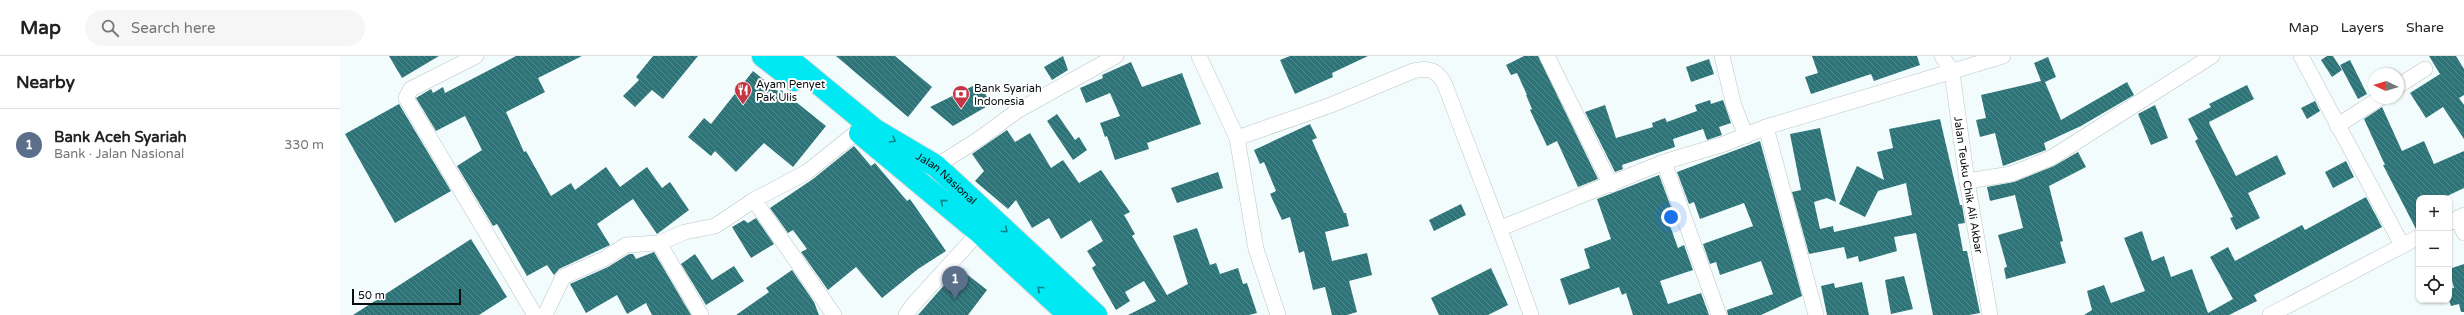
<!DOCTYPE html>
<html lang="en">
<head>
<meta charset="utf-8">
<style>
	body { margin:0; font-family:"Varela Round",sans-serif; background:#f6f6f6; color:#222 }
	.controls { position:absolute; right:12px; bottom:12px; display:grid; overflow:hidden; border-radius:8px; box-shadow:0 1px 3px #0004 }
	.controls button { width:36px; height:36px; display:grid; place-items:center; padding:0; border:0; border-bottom:1px solid #e0e0e0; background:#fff; color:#222; font:20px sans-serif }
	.compass { position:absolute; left:2028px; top:12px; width:36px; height:36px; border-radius:50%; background:#fff; box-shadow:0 1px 3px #0004; rotate:274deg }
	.scale { position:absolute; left:12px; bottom:10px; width:109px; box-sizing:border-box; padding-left:4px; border:2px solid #0a0d0d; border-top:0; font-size:11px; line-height:14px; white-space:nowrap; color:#0a0d0d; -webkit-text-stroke:3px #fff; paint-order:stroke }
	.you { position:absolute; left:1331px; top:161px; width:14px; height:14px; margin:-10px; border:3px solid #fff; border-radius:50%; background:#1a73e8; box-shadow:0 0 0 6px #1a73e833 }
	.badge { display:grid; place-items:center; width:26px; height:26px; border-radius:50%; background:#ea580c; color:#fff; font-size:13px; font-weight:700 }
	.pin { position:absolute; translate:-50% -33px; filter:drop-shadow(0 1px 2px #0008) }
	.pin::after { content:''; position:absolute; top:21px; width:14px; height:12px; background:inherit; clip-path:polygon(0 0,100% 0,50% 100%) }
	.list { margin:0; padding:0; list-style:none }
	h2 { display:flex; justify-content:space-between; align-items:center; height:52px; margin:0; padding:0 16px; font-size:17px }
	h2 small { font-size:13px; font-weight:400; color:#767676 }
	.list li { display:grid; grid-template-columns:26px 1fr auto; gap:12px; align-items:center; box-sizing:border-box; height:72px; padding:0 16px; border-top:1px solid #e0e0e0 }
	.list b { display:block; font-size:15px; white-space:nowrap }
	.list p { margin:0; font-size:13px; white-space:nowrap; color:#767676 }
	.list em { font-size:13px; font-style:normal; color:#767676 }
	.icon { flex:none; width:22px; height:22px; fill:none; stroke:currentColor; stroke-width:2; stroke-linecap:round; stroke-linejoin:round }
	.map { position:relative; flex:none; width:2124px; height:259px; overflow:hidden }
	header { display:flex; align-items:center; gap:24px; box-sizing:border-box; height:56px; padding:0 20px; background:#fff; border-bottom:1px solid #e0e0e0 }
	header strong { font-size:19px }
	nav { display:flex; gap:22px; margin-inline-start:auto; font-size:14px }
	.search { width:280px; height:36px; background:#f6f6f6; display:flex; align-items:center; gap:10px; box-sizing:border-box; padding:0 14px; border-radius:22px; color:#767676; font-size:15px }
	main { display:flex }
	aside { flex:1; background:#fff }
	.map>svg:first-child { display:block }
</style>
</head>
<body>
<header>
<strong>Map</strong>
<div class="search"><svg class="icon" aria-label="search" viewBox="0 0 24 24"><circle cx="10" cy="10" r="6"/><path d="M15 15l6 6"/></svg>Search here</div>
<nav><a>Map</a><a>Layers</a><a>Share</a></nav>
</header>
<main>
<aside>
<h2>Nearby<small></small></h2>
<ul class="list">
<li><span class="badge" style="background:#5c6f8a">1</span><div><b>Bank Aceh Syariah</b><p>Bank · Jalan Nasional</p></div><em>330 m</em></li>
</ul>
</aside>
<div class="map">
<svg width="2124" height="259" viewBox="0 0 2124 259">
	<defs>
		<pattern id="building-back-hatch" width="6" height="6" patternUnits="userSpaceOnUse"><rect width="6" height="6" fill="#2d7478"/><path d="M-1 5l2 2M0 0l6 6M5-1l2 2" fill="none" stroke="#56888b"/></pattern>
	</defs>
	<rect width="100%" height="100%" fill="#f2fcfc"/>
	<g fill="url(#building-back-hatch)">
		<polygon points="49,0 99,0 62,22"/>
		<polygon points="176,0 242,0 198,22 205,36 166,56 184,96 186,95 211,140 231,127 235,134 266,111 280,131 307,111 322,132 330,126 349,154 317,178 293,143 257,168 270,189 219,213 214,219 207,209 187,220 157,168 153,170 117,110 142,94 125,60 96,75 76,42 91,33 93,37 103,31 105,37"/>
		<polygon points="313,0 358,0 323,43 312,34 295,51 283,40 299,24 296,21"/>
		<polygon points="496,0 555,0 592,31 568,61"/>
		<polygon points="723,0 728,14 712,24 704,11"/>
		<polygon points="950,0 1028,0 992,17 993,21 955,38 940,4"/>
		<polygon points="1184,0 1198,0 1258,123 1238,131 1217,85 1207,90 1190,54 1192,53 1186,39 1187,39 1177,17 1171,19 1166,9"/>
		<polygon points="1472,0 1577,0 1580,9 1534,25 1531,18 1471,38 1465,21 1478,17"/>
		<polygon points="1987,0 1993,0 2002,14 1992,21 1981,4"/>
		<polygon points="2089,0 2116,0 2124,13 2124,39 2119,42 2124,49 2124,83 2103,51 2086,62 2070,37 2100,18"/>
		<polygon points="1708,1 1716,21 1705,26 1721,64 1787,26 1794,39 1741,70 1704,87 1706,94 1663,110 1655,77 1640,81 1636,64 1646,62 1641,39 1701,25 1694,7"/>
		<polygon points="1369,3 1374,18 1351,26 1346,11"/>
		<polygon points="2010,4 2027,38 2018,43 2000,9"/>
		<polygon points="791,6 802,31 842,17 861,68 807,87 809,93 775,104 767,80 765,81 760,67 780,60 770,37 746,47 740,32 763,22 762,19"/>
		<polygon points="413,15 439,36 441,34 486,70 453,111 424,87 396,116 375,95 371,100 348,81 364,62 371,68"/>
		<polygon points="639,27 651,48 613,70 590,51"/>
		<polygon points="1907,29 1914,43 1869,66 1870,69 1896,120 1937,99 1946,118 1908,137 1920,162 1896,174 1890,162 1893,161 1855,85 1858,83 1848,63 1871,51 1869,48"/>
		<polygon points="1370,44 1371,48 1383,44 1391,67 1379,71 1382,79 1367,84 1363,73 1333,83 1335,91 1282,109 1283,113 1275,116 1245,56 1265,49 1276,82 1313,71 1312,67 1325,62 1327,66 1357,55 1355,49"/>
		<polygon points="1975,45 1980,55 1967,63 1961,52"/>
		<polygon points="59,48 111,135 55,167 5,78"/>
		<polygon points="1815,49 1828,82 1811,89 1798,58"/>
		<polygon points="2042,51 2062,95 2084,85 2094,108 2124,95 2124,132 2103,142 2079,142 2079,172 2076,173 2043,109 2045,109 2024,63"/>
		<polygon points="717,58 735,84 739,81 747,94 733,104 707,65"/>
		<polygon points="1600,63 1620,149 1622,149 1625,167 1618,168 1623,195 1627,195 1640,257 1629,259 1593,259 1576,177 1554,181 1557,195 1519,206 1518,200 1507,203 1504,191 1469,198 1452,136 1461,134 1450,78 1480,72 1496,146 1487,142 1474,146 1480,173 1493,170 1494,176 1572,159 1566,127 1538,135 1525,161 1499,148 1517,110 1544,124 1537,96 1553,92 1549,73"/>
		<polygon points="970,68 977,82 972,84 1004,157 1006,157 1009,170 985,176 992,205 1027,197 1032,219 1009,225 1017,256 1007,259 992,259 985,231 973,234 964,195 959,197 950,161 942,164 930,138 936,135 924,106 920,108 914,94"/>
		<polygon points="667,74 675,86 690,77 711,112 723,104 739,127 761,114 790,156 784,159 795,178 792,180 827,239 848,228 833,180 857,172 870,209 876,207 880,218 898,212 903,228 907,227 917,257 909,259 788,259 816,245 804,225 785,236 790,245 776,254 752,212 756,209 747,195 763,185 751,164 721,183 709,162 692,172 676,144 668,153 635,125 644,115 632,98"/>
		<polygon points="1420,85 1462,240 1421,259 1388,259 1387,254 1433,238 1421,205 1380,219 1376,206 1370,208 1363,188 1413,170 1404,147 1360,163 1354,146 1349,148 1337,116"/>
		<polygon points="514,90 531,110 535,107 567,145 570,143 606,195 578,213 542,242 516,211 488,234 461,196 467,193 453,174 448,177 430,152 473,123"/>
		<polygon points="1738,96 1746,111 1709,130 1723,185 1720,186 1726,207 1666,223 1664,212 1667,211 1658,179 1683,172 1675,139 1650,145 1647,131 1674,126 1714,110"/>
		<polygon points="2006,105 2014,121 1993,132 1985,116"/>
		<polygon points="878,116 883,132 837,147 831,132"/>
		<polygon points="1319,119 1332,154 1325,156 1338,192 1344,189 1353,214 1320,225 1328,248 1361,237 1369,259 1293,259 1286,237 1282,239 1279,231 1229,249 1220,223 1250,212 1244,193 1271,183 1257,143"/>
		<polygon points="2026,141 2042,171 1914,239 1917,245 1889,259 1744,259 1752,254 1747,235 1764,229 1771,247 1805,235 1784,182 1802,175 1812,205 1824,200 1831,221 1852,213 1868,257 1893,243 1870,201 1888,191 1895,205 1962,169 1965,174"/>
		<polygon points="1121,148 1126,159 1094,175 1089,164"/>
		<polygon points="416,162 434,188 411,202 392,171 404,164 408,167"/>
		<polygon points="131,183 167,241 139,259 13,259"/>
		<polygon points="314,196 351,259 312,259 306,247 287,258 277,239 246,257 230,228 268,211 289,198 293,198 296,203"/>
		<polygon points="355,198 372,224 394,210 404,225 366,249 341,208"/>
		<polygon points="2124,208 2124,256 2121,256 2119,248 2111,250 2109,244 2109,233 2114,232 2109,213"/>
		<polygon points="619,212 647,234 628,259 578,259"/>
		<polygon points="1151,212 1168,249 1148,259 1099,259 1091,242"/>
		<polygon points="452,214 474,246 479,259 396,259 429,236 426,232"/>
		<polygon points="1564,220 1573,253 1551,258 1545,224"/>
		<polygon points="1522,226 1529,259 1487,259 1481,230 1494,227 1495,232"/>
	</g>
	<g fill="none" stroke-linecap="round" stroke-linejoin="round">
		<defs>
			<g id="minor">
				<polyline points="136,0 71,33 66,42 195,259"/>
				<polyline points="859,0 897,82 916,193 938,259"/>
				<polyline points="1207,0 1271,129"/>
				<polyline points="1382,0 1394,50 1406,80"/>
				<path id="s1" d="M1602,0L1612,16L1627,125L1650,259"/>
				<polyline points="1961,0 2062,189"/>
				<polyline points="2058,30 2085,13"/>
				<polyline points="1997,70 2040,42"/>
				<polyline points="1426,71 1476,259"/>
				<path d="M897,82L991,49L1073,15C1089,11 1098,14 1105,29C1134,106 1164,181 1191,259"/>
				<polyline points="1324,106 1379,259"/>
				<polyline points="596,110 639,83 677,55 776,0"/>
				<polyline points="1627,125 1671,118 1711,102 1872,0"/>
				<polyline points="414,144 494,259"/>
				<polyline points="2118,162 2124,177"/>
				<polyline points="2109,167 2124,159"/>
				<polyline points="1161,172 1324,106 1384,88 1426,71 1663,0"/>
				<polyline points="319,187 361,259"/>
				<polyline points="205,259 223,221 264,203 286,189 319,187 345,176 375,170 414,144 467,116 518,75"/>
				<polyline points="566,259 572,250 639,176"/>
				<polyline points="1930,259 2079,181"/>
			</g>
			<g id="highway">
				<polyline points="423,0 454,24"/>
				<path id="s2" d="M445,0L535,74L596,110L756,259"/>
				<polyline points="520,77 639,176 729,259"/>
			</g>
		</defs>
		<use href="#minor" stroke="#bac4c4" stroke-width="16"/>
		<use href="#highway" stroke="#d8d8d8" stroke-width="24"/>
		<use href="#minor" stroke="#fff" stroke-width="15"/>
		<use href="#highway" stroke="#00e9f2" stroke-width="22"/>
	</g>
	<defs><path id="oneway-chevron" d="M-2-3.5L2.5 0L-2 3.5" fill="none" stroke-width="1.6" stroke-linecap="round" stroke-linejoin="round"/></defs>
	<g stroke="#04868b">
		<use href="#oneway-chevron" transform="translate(553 84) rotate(31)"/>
		<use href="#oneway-chevron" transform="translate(603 146) rotate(-140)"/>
		<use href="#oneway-chevron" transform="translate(665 174) rotate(43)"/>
		<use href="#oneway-chevron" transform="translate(700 233) rotate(-137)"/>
	</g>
	<defs>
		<symbol id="restaurant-pin" viewBox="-11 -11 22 30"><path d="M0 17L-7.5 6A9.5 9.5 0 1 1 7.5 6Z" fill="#c53543" stroke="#fff"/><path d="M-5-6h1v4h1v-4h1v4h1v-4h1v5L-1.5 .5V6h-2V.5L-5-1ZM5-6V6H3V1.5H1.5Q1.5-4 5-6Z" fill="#fff"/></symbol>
		<symbol id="bank-pin" viewBox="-11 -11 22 30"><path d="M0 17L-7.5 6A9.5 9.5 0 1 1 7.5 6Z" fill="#c53543" stroke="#fff"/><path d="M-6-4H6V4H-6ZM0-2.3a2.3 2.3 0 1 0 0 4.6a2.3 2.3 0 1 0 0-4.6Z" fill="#fff"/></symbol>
	</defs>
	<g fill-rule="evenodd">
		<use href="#restaurant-pin" x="393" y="24" width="20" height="27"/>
		<use href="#bank-pin" x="611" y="28" width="20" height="27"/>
	</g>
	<g text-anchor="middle" stroke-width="4" stroke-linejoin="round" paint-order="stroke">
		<g font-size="11" fill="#0a0d0d" stroke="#fff" text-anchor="start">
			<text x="416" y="32">Ayam Penyet<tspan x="416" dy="13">Pak Ulis</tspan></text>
			<text x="634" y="36">Bank Syariah<tspan x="634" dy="13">Indonesia</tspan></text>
		</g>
		<g font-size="11" fill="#0a0d0d" stroke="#fff">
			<text dy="4" stroke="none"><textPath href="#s2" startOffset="203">Jalan Nasional</textPath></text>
			<text dy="4" stroke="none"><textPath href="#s1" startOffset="133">Jalan Teuku Chik Ali Akbar</textPath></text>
		</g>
	</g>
</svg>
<div class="controls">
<button>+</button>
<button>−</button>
<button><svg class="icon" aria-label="locate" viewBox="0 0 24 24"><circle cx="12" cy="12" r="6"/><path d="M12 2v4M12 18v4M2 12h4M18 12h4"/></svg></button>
</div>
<svg class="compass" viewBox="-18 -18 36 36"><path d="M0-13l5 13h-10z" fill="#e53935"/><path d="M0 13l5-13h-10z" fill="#767676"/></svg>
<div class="scale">50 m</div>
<div class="you"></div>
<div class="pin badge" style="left:615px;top:243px;background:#5c6f8a">1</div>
</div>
</main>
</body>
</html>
